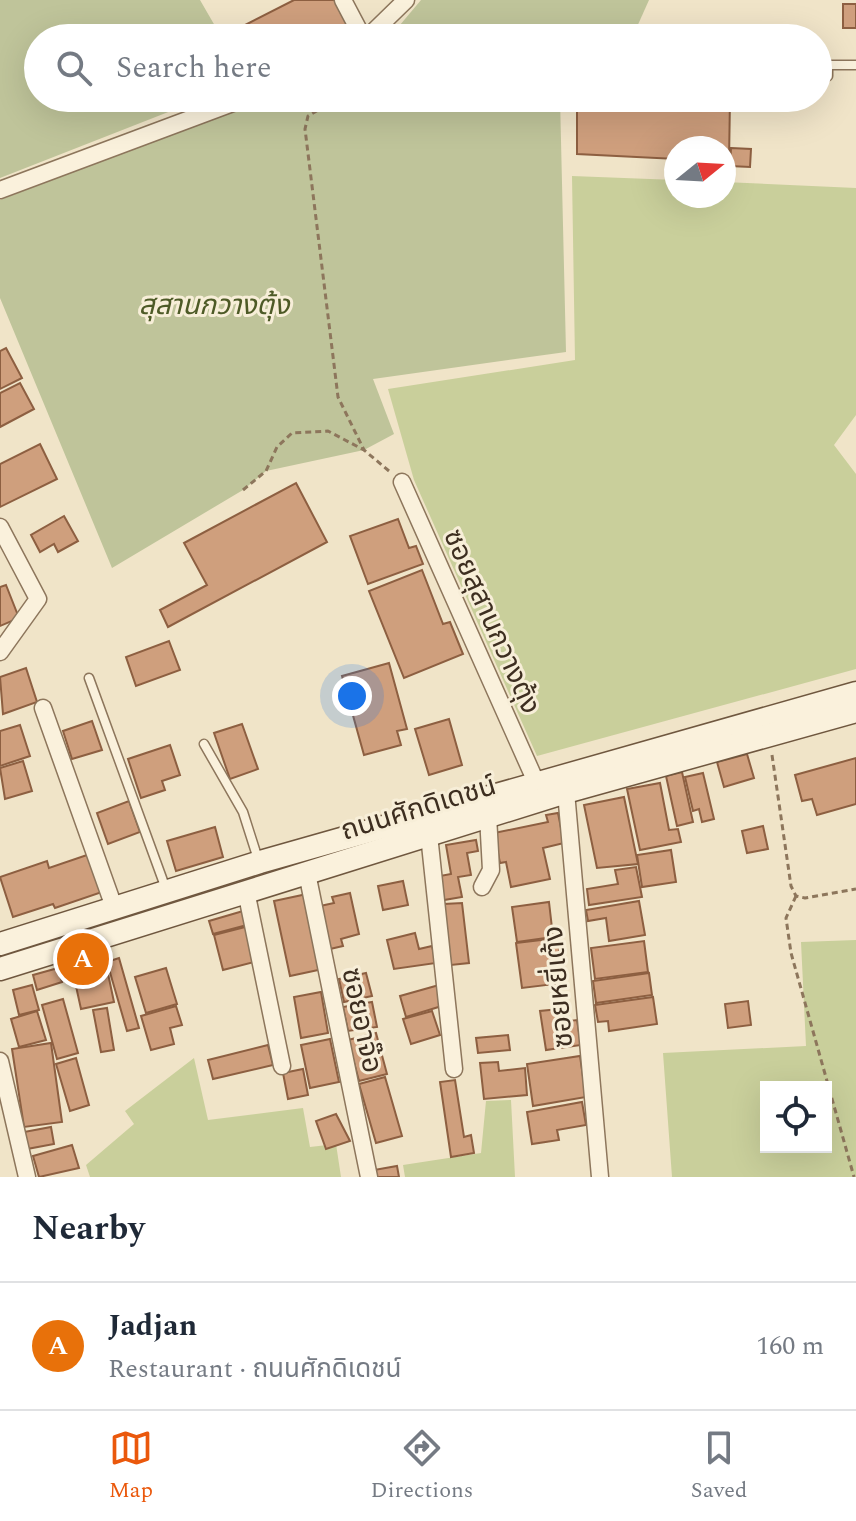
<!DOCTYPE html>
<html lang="en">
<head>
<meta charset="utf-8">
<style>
	body { margin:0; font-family:Spectral,"Noto Sans Thai",serif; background:#f6f6f7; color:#1f2937 }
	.controls { position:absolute; right:24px; bottom:24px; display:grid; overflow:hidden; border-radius:0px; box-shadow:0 8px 32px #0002 }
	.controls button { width:72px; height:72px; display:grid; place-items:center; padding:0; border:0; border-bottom:2px solid #e0e1e3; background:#fff; color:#1f2937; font:40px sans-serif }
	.compass { position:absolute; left:664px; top:136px; width:72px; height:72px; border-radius:50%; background:#fff; box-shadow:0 8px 32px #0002; rotate:72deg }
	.you { position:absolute; left:352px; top:696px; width:28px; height:28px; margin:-20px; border:6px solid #fff; border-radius:50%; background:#1a73e8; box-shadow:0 0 0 12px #1a73e833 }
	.badge { display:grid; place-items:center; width:52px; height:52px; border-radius:50%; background:#ea580c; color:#fff; font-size:26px; font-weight:700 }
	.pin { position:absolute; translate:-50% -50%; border:4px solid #fff; box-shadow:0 2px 8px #0006 }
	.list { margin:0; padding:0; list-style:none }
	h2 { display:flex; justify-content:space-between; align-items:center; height:104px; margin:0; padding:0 32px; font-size:34px }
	h2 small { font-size:26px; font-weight:400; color:#747a83 }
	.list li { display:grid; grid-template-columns:52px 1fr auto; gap:24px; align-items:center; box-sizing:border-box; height:128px; padding:0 32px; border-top:2px solid #e0e1e3 }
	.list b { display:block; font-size:30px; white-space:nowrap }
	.list p { margin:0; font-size:26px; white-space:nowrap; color:#747a83 }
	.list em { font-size:26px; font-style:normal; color:#747a83 }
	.icon { flex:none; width:44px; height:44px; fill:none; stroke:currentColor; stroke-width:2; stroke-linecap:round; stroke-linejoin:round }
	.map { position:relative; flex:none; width:856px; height:1177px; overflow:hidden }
	.search { position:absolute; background:#fff; box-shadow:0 8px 32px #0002; left:24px; right:24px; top:24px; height:88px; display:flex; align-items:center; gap:20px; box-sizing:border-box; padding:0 28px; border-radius:44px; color:#747a83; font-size:30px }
	.sheet { height:232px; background:#fff }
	nav { display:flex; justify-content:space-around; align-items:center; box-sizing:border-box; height:112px; border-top:2px solid #e0e1e3; background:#fff; font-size:22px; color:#747a83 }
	nav a { display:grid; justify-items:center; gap:4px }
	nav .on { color:#ea580c }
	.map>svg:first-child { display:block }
</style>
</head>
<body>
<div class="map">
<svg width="856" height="1177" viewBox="0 0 856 1177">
	<rect width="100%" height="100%" fill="#f0e4c8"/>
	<g fill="#c9cf9b" fill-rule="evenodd">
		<polygon points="572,176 676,180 676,196 724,196 724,182 856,188 856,415 834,445 856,474 856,669 537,756 414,480 388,389 575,360"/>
		<path d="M856,940V1177H672L663,1053L806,1046L801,942ZM826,1087V1147H766V1087Z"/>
		<polygon points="194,1058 208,1120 303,1108 310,1147 336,1144 341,1177 90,1177 86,1165 134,1124 125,1111"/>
		<polygon points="511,1100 515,1177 405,1177 403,1165 481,1153 486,1101"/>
	</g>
	<g fill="#bfc49a">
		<polygon points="0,0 200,0 222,38 38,38 38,98 204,98 0,178"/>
		<polygon points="421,0 649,0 632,38 389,38"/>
		<polygon points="264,98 560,98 566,352 373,379 394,434 364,450 266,471 243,490 112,568 0,298 0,200"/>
	</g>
	<g fill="#cf9f7d" stroke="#8d5f41" stroke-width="2">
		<polygon points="294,0 336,0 355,38 250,38 245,25"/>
		<rect x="843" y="4" width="13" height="24"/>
		<polygon points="656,28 786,38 652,38"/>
		<polygon points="577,98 730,98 729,162 724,162 724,148 676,148 676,159 577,154"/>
		<polygon points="731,148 751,149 750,167 730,166"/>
		<polygon points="6,348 22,378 0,389 0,351"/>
		<polygon points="20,383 34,409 0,427 0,393"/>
		<polygon points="40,444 57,479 0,507 0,464"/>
		<polygon points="296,483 327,542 168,627 160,610 207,585 184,543"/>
		<polygon points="64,516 78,541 58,552 54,544 40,552 31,535"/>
		<polygon points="398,519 409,548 416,546 423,564 368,584 350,536"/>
		<polygon points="422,570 443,624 450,622 463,654 404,678 369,591"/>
		<polygon points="6,585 19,618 0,626 0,587"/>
		<polygon points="169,641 180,670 136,686 126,657"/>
		<polygon points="389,663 407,729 397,731 401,745 364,755 342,676"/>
		<polygon points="26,668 37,702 3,714 0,677"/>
		<polygon points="449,719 462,765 429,775 415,729"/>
		<polygon points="92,721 102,750 72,759 63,731"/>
		<polygon points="242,724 258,769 230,779 214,733"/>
		<polygon points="20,725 30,756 0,766 0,731"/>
		<polygon points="170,745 180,775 162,781 165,790 141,798 128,759"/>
		<polygon points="747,754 754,778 724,787 717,762"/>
		<polygon points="856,758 856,804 817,815 812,799 802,801 795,775"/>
		<polygon points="23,761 32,791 5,799 0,768"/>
		<polygon points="682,772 693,822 677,826 666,776"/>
		<polygon points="703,773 714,819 702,822 699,809 693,811 685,777"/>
		<polygon points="660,783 669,830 678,829 681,842 640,850 627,789"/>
		<polygon points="624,797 638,864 597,868 584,805"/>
		<polygon points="129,801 140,832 108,844 97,813"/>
		<polygon points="558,813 564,843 543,848 550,879 511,887 506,862 500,863 494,833 548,822 546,815"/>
		<polygon points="763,826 768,849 747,853 742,831"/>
		<polygon points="215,827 223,857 176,871 167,841"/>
		<polygon points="476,840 478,851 467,853 471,875 458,877 462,897 444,900 440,876 451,874 446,845"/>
		<polygon points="671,850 676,882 642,887 637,855"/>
		<polygon points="87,855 105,891 55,908 53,904 13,917 0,877 47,861 49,868"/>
		<polygon points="636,867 642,897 589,905 587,889 618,884 615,870"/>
		<polygon points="403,881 408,905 383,910 378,886"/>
		<polygon points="350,893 359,934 341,939 343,946 330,949 320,906 334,903 332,897"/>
		<polygon points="307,894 323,969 290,976 274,901"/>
		<polygon points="639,901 645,935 609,941 606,918 588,921 586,910"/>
		<polygon points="549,902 553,937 517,942 512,907"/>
		<polygon points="462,903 469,963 451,965 444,904"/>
		<polygon points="243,911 247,925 213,934 209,921"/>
		<polygon points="249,926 258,961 223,970 214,935"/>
		<polygon points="415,933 419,949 432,946 436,963 394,969 387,940"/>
		<polygon points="558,938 561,962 552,963 555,984 522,988 516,943"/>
		<polygon points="644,941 648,972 595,979 591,948"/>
		<polygon points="119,958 139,1028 127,1031 107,962"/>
		<polygon points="58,968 62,982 37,990 33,975"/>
		<polygon points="166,968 177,1004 146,1013 135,977"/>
		<polygon points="107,969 114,1002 81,1009 74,977"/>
		<polygon points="366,973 372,996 344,1002 339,979"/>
		<polygon points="649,973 652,995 596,1003 593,981"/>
		<polygon points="32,985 39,1010 19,1015 13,990"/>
		<polygon points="439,985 445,1005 406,1017 400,996"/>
		<polygon points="321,992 328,1033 301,1038 294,997"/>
		<polygon points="653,997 657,1024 609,1031 608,1021 598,1022 595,1005"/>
		<polygon points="63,999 78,1053 57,1059 42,1005"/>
		<polygon points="748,1001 751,1025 728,1028 725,1004"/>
		<polygon points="372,1002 377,1027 348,1031 343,1007"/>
		<polygon points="176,1006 182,1025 170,1028 174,1044 151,1050 141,1016"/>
		<polygon points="107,1008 114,1050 101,1052 93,1010"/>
		<polygon points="559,1009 561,1022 577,1020 581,1045 546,1050 540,1011"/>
		<polygon points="37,1011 46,1040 19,1047 11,1019"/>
		<polygon points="432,1011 440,1035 411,1044 403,1019"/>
		<polygon points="376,1033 387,1074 359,1081 348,1040"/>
		<polygon points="508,1035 510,1050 478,1053 476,1038"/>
		<polygon points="330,1039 339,1082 310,1088 301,1045"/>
		<polygon points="51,1043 62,1122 24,1127 12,1049"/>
		<polygon points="268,1045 273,1065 213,1079 208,1060"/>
		<polygon points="580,1056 586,1097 533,1106 527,1064"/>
		<polygon points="76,1058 89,1105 70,1111 56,1064"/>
		<polygon points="498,1062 499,1071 525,1068 527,1095 484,1099 480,1063"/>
		<polygon points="303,1069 308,1095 288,1099 283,1073"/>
		<polygon points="385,1077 402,1136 376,1143 359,1084"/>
		<polygon points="455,1080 464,1137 471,1135 474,1153 451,1157 440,1082"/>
		<polygon points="582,1102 586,1125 557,1130 559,1140 532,1144 527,1112"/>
		<polygon points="336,1114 350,1141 326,1149 316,1121"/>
		<polygon points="51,1127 54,1144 27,1149 24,1132"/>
		<polygon points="72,1145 79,1168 39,1177 33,1156"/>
		<polygon points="397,1166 399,1177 375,1177 374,1170"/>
	</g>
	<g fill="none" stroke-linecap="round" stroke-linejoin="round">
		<defs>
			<g id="lane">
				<polyline points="828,76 828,65 856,65"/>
				<polyline points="89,678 166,889"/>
				<polyline points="204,744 243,812 258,859"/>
			</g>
			<g id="street">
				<polyline points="343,0 363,38"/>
				<polyline points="367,38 406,0"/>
				<polyline points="0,190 246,98"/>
				<polyline points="402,482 536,782"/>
				<polyline points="0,527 38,599 0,652"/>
				<polyline points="43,708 114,907"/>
				<polyline points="566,792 600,1177"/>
				<polyline points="429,835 454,1069"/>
				<polyline points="307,873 369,1177"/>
				<polyline points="482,887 491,870 488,816"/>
				<polyline points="246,891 282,1066"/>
				<polyline points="0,1061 27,1177"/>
			</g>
			<g id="secondary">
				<polyline points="0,944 260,862 856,693"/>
				<polyline points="0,969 566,792 856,711"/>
			</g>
		</defs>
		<use href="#lane" stroke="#8d765c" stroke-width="11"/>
		<use href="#street" stroke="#8d765c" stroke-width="19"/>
		<use href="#secondary" stroke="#6f573f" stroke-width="25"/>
		<g stroke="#8d765c" stroke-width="3" stroke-dasharray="6 4" stroke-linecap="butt">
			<polyline points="389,471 364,450 338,397 305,129 308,116 320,109 430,98"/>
			<polyline points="243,490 266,471 277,447 292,433 328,431 364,450"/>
			<polyline points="772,755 791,886 796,896 805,898 856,889"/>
			<polyline points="796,896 786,918 791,953 854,1177"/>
		</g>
		<use href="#lane" stroke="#faf1dc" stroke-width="8"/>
		<use href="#street" stroke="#faf1dc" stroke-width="16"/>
		<use href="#secondary" stroke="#faf1dc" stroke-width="22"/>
	</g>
	<g text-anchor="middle" stroke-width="6" stroke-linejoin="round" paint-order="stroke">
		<g font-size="28" font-style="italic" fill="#4d5a26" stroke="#f7eed8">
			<text x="214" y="314">สุสานกวางตุ้ง</text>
		</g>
		<g font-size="28" fill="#3d2e20" stroke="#f7eed8">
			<text transform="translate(493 621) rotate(66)" y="10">ซอยสุสานกวางตุ้ง</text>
			<text transform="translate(418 807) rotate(-17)" y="10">ถนนศักดิเดชน์</text>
			<text transform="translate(557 987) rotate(-95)" y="10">ซอยหยี่เต้ง</text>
			<text transform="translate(363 1020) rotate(78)" y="10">ซอยอาจ๊อ</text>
		</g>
	</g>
</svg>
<div class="controls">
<button><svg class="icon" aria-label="locate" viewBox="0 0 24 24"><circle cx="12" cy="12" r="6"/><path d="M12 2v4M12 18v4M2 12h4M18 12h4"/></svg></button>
</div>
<svg class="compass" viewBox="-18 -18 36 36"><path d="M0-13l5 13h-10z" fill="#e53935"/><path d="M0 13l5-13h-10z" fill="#747a83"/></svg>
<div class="you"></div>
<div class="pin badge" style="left:83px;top:959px;background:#e8710a">A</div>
<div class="search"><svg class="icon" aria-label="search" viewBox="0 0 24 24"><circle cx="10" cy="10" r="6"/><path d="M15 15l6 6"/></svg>Search here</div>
</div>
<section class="sheet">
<h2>Nearby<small></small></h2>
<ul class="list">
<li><span class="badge" style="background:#e8710a">A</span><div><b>Jadjan</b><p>Restaurant · ถนนศักดิเดชน์</p></div><em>160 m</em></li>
</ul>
</section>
<nav>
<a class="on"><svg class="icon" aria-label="map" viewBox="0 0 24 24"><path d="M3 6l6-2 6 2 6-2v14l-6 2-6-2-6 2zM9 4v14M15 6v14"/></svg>Map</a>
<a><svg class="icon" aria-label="directions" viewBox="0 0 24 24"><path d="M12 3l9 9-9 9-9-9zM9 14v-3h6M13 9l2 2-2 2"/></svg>Directions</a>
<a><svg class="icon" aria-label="saved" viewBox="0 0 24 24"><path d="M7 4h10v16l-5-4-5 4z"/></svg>Saved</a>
</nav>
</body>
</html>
